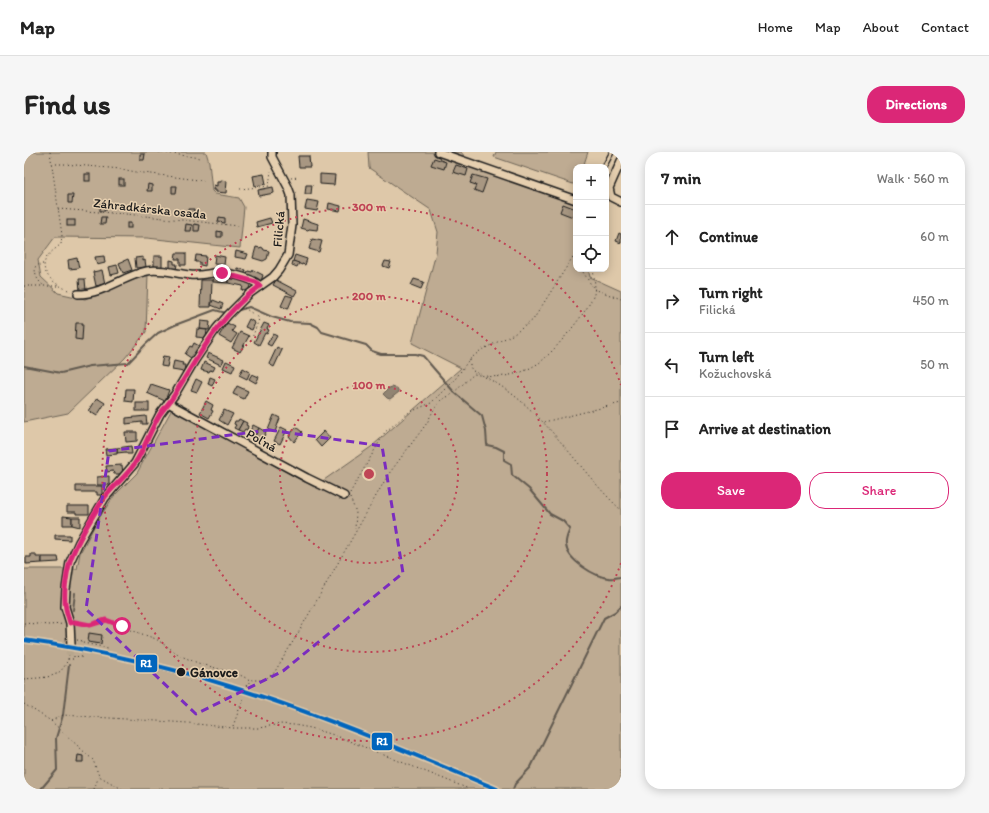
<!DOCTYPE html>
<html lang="en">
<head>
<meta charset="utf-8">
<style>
	body { margin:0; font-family:Itim,sans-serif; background:#f6f6f6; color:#222 }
	.controls { position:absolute; right:12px; top:12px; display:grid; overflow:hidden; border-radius:8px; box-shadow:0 2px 10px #0003 }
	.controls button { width:36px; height:36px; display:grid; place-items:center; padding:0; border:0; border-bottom:1px solid #e0e0e0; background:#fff; color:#222; font:20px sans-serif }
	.stop { position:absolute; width:12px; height:12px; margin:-9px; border:3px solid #db2777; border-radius:50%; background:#fff }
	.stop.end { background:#db2777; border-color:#fff; box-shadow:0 1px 4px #0008 }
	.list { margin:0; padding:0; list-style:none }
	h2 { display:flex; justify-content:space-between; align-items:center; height:52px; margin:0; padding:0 16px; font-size:17px }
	h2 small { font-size:13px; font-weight:400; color:#767676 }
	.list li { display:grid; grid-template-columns:26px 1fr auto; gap:12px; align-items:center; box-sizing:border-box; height:64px; padding:0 16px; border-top:1px solid #e0e0e0 }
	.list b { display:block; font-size:15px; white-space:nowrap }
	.list p { margin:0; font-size:13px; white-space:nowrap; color:#767676 }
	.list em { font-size:13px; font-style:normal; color:#767676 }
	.actions { display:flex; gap:8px; padding:12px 16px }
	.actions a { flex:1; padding:9px 0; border:1px solid #db2777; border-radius:16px; text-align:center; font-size:14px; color:#db2777 }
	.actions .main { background:#db2777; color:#fff }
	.icon { flex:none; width:22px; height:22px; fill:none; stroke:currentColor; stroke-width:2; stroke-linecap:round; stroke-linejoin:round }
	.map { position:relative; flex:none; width:597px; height:637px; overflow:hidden; border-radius:16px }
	header { display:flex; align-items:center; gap:24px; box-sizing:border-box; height:56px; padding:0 20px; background:#fff; border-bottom:1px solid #e0e0e0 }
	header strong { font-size:19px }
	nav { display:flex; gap:22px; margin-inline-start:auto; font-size:14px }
	.intro { display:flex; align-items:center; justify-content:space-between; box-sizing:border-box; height:96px; padding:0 24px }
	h1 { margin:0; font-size:28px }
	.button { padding:10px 18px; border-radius:16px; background:#db2777; color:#fff; font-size:14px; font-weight:700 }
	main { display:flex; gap:24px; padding:0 24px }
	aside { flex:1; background:#fff; border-radius:16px; box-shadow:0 2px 10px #0003 }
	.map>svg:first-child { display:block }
</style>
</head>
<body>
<header>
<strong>Map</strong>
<nav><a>Home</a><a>Map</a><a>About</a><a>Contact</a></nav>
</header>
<div class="intro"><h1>Find us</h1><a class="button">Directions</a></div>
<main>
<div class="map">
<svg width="597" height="637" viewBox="0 0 597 637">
	<rect width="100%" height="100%" fill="#dec8a9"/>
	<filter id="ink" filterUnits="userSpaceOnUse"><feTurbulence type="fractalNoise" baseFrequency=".025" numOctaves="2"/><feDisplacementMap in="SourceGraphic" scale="8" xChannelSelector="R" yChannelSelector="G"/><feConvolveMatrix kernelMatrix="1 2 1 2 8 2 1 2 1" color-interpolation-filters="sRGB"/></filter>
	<g filter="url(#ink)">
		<g fill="#beab92" stroke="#6d6457">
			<polygon points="0,0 182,0 185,10 188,39 191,42 215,46 220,55 216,96 123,86 31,85 14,108 17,125 34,141 61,147 124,122 122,180 101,206 44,261 0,270"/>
			<polygon points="344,0 437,0 445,10 552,52 552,117 564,117 566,125 597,139 597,637 0,637 0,417 53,417 56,401 73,369 90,344 113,321 148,257 290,335 347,295 437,216 388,191 412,101 414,80 407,58 345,16"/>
			<polygon points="472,0 564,0 559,15 552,15 552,33 470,5"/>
		</g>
		<polygon fill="#918472" stroke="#625a50" points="368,235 371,236 373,236 375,240 366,247 363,246 359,242 365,236"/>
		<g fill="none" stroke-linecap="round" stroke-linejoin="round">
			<g stroke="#625a50" stroke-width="2">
				<path d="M212,159L225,155L248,165L266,170L286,171L294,175L298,180L342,193L348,199L357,202H391L399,204L430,240L458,264L462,279L463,293L472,295L480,299V308L487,312L488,323L505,337L526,362L539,369L546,377C544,382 541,388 542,393C543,408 571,425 585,426C588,427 593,425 597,425"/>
				<polyline points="0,214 37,221 66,214 104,211 122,192 134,181 151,173 191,158 202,161"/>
				<polyline points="49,458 51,441"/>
				<polyline points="17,637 33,618 32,586 39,563 45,513"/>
				<polyline points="489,637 491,632 507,615 580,466 591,460 597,454"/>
			</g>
		</g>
		<g fill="#a89782" stroke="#1c1c1c">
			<polygon points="116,2 121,2 120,8 116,8"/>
			<polygon points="274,4 285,4 286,15 275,15"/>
			<polygon points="410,6 422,10 420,17 407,13"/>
			<polygon points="432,13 444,17 442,24 429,20"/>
			<rect x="61" y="22" width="5" height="7"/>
			<polygon points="240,22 242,32 231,34 229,24"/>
			<polygon points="296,22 311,23 310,33 296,32"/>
			<polygon points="449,23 463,27 458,41 450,38 452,33 446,31"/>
			<rect x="95" y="27" width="5" height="6"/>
			<polygon points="197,28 203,29 202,41 192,40 192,38 189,38 190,33 193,34 193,30 197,30"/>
			<polygon points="124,32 128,33 128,39 123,39"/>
			<polygon points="282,33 288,33 287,42 281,42"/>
			<polygon points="148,34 153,34 152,41 148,41"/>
			<polygon points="249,35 250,41 235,44 234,38"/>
			<polygon points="44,43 49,43 48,51 44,51"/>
			<polygon points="283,48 295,50 293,59 281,57"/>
			<polygon points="305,51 317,54 316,59 304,57"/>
			<polygon points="76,52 81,53 81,59 76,59"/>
			<polygon points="539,52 552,57 549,65 536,60"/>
			<polygon points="165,57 170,57 169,63 165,63"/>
			<polygon points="77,65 82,65 81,72 76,72"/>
			<polygon points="195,65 201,66 201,71 194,70"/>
			<polygon points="246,66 248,71 233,75 232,70"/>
			<polygon points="279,67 294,72 293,78 285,77 284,78 277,76"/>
			<rect x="43" y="68" width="8" height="6"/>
			<rect x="103" y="71" width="4" height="5"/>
			<polygon points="162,72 168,73 167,79 161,79"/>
			<polygon points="170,72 176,73 175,79 170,79"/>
			<polygon points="193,79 198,80 198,85 193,85"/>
			<polygon points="595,81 597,82 597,91 592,89"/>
			<polygon points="288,87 298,89 295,100 285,97"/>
			<polygon points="232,95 236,96 237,95 239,96 240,98 245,99 243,107 239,109 229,106"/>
			<polygon points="212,99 224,102 222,107 211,105"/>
			<polygon points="152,101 162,101 162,113 156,113 156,107 151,107"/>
			<polygon points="172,103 182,104 181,114 176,113 176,110 171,110"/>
			<polygon points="191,103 201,105 200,113 190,112"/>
			<polygon points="271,103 283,107 281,113 278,112 278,113 269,109"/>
			<polygon points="80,104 81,111 73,113 71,105"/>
			<rect x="130" y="104" width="8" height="11"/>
			<polygon points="119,105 119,109 121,108 122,115 112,116 111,106"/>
			<polygon points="53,106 55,116 45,117 44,108"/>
			<polygon points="104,107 108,118 99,121 95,111"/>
			<polygon points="146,108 150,109 150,112 153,112 152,118 146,118"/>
			<polygon points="269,109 275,111 273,115 268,113"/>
			<polygon points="361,109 367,110 365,116 359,114"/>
			<polygon points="93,113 95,121 87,123 85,115"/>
			<polygon points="213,116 222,118 220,124 211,122"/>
			<polygon points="78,118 81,132 72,134 69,120"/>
			<polygon points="229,118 239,123 237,129 222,125 224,119 228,120"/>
			<polygon points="190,123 204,124 204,131 189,130"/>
			<polygon points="204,124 227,130 224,140 218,138 219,134 204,131"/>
			<polygon points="55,127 61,127 62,139 56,139"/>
			<polygon points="390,127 400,130 397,137 387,133"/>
			<polygon points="177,128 188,128 187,155 176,155"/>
			<polygon points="252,128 273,139 270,144 249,133"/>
			<polygon points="262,143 269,145 264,157 257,154"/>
			<polygon points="189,148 199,152 197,157 187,153"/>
			<polygon points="225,167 231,171 228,178 221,175"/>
			<polygon points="177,169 186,170 185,178 176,177"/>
			<polygon points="52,171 59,171 58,188 51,187"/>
			<polygon points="203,171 211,175 208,179 213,182 207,191 195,184"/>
			<polygon points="240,171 245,173 243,177 245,178 243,182 241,181 235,193 230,190"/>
			<polygon points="173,177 183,178 182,186 172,185"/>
			<polygon points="216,180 225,184 216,200 208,196"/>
			<polygon points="249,182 253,184 247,194 243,192"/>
			<polygon points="170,191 177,195 170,208 161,202 166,194 168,195"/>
			<polygon points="253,195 258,198 250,215 245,212"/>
			<polygon points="184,201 200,208 197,213 182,206"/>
			<polygon points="139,204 145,205 143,215 137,214"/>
			<polygon points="150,209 159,211 158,213 161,213 160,220 148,218"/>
			<polygon points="202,209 211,213 208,220 199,216"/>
			<polygon points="180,210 191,215 189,219 186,218 185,220 177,218"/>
			<polygon points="219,216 226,220 223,227 215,223"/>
			<polygon points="228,222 235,225 232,231 225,227"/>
			<polygon points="186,225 191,227 188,234 184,232"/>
			<polygon points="172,227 178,230 173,240 167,238"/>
			<polygon points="127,232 145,238 141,249 123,241"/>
			<polygon points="213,234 224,239 220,247 209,242"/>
			<polygon points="102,237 110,237 109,250 101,249"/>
			<polygon points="73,246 81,251 73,264 65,259"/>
			<polygon points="182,249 189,253 187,258 189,259 185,266 176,261"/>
			<rect x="112" y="251" width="13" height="8"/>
			<polygon points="200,258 209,262 203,273 195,268"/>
			<polygon points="250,263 256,266 251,280 244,278"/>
			<polygon points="122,264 123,272 118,272 118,270 102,272 102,266"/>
			<polygon points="215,267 219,269 214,278 210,276 212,273 210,272 211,269 214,269"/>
			<polygon points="219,269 223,271 222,273 224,274 223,278 221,277 219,280 214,278"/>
			<polygon points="229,273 235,276 230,286 226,284 227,281 226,279"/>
			<polygon points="257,275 263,278 256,292 250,289"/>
			<polygon points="272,275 278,280 270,290 265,284"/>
			<polygon points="235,276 242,280 239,286 238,285 235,288 230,286"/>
			<polygon points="300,279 306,286 297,295 291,288"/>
			<polygon points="101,280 113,280 113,289 102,290"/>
			<polygon points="107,294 108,302 103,302 102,300 93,301 93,296"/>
			<polygon points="93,296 93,302 82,303 81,297"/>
			<polygon points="98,313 99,322 90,322 89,319 83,320 82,314"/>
			<polygon points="85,324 85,333 73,333 73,325"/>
			<polygon points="52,334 78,334 78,343 73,343 73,340 52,340"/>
			<polygon points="43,354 65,354 65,362 52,362 52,360 43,360"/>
			<polygon points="39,364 48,365 48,373 39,373"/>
			<polygon points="48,365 56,365 56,375 48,373"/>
			<polygon points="31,383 46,383 46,388 31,387"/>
			<polygon points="7,402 12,402 12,405 18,405 18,411 2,412 2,405 7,405"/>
			<polygon points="18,405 34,405 35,410 18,411"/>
			<polygon points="65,481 78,483 77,492 64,490"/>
			<polygon points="54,603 59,604 59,610 53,610"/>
		</g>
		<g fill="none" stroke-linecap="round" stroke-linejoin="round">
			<polyline stroke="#b7a68d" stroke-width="7" stroke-dasharray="7 3.5" stroke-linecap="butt" points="45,503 47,493"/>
			<defs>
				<polyline id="service" points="580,15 588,0"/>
				<g id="minor">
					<polyline points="414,0 552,48"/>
					<polyline points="597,9 585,36 587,45 597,50"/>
					<path d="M54,142C80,142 99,124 123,119C137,116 152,122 166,123C174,124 182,122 190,121C203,120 227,125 236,134"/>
					<polyline points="144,251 283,326 320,344"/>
					<polyline points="47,493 46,471 41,455 42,437 46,410 55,390 81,346 111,311 136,262 151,242 171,208 192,177 204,163 225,142 249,125 255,118 264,103 268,73 267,43 264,35 248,5 248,0"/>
				</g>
			</defs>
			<use href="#service" stroke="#1c1c1c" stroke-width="6"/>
			<use href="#minor" stroke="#1c1c1c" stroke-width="10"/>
			<g stroke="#1c1c1c" stroke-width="1" stroke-dasharray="1 3" stroke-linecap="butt">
				<path d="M26,0L38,83L37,92C33,96 26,100 23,105C12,121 35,135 47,139"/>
				<polyline points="135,0 177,6"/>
				<polyline points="28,12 40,12 97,17 112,20 182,29"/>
				<polyline points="267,26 274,25"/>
				<polyline points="216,37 245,34 247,19"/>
				<polyline points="34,57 102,62 215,74"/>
				<polyline points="549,106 552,110"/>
				<path d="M19,112H16L11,115C11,124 13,128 20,134"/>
				<polyline points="557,117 570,137 597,147"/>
				<polyline points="0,134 35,134"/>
				<polyline points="220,156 234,165 235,167 227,189"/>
				<polyline points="446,208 446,215 449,219 458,223"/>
				<path d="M461,225C519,254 551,315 597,358"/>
				<polyline points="520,270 597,251"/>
				<polyline points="326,341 361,280 384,261 407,251 432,226 444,209 457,198 490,182 509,168 552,100"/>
				<polyline points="326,346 332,360 331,377"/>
				<polyline points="0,471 25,473 40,472"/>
				<polyline points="53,471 66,473 82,469 132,487 157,504 174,511 216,523 226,528"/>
				<polyline points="53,488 59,489 59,491 84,496"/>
				<polyline points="44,507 50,507 50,504 58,505"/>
				<path d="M0,527C21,525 39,528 45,503"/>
				<path d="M222,534L227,528H237L243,526L250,521L273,483L364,323L403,271L409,259L417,248L427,243L450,222C464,225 476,226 490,222C498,221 508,215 515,211C528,202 566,157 570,142C572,134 570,125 569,117"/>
				<polyline points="0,552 27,569 39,563 164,571 209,576 235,576 256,572 270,573 287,576 310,583 445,637"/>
				<polyline points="27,569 69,608 75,624 98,637"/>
				<polyline points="209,574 219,547"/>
				<polyline points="70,637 75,624"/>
			</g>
			<use href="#service" stroke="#e6cfaf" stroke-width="3.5"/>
			<use href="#minor" stroke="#e6cfaf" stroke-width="7"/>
			<defs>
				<path id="rail-1" d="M0,488C80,499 159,518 236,544C317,571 395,605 473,637"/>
			</defs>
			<use href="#rail-1" stroke="#e6cfaf" stroke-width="7"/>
			<use href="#rail-1" stroke="#0065bd" stroke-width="4"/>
		</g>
	</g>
	<g fill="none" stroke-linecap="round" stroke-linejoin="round" filter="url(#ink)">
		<path stroke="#db2777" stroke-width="5" d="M98,474L82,468L66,473L51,470L46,471C45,467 43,462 42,457C39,443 42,423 46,409C52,391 70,361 81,345C90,333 103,324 111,311C121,296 126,278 136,262C141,255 148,248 152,240C176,201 198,161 236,134L232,130L198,121"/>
	</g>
	<path fill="none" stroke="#7b2cbf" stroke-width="3" stroke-dasharray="8 5" stroke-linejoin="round" d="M245,278L358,294L379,421L259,519L172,562L62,457L85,299Z"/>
	<g fill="none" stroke="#bf4455" stroke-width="2" stroke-dasharray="2 4">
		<circle cx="345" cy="322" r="89"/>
		<circle cx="345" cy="322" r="178"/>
		<path d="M597 411A267 267 0 1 1 597 233"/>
	</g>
	<circle fill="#1c1c1c" stroke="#e6cfaf" stroke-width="1.5" cx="157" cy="520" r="5"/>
	<g text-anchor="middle" stroke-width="3" stroke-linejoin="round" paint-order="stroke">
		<g font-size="13" fill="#1c1c1c" stroke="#e6cfaf">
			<text transform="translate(126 56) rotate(6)" y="5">Záhradkárska osada</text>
			<text transform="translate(254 77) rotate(-85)" y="5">Filická</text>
			<text transform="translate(238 288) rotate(29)" y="5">Poľná</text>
		</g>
		<g font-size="13" font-weight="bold" fill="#1c1c1c" stroke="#e6cfaf" text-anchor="start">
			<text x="166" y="525">Gánovce</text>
		</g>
	</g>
	<circle cx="345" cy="322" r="6" fill="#bf4455" stroke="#e6cfaf" stroke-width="2"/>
	<g font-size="12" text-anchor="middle" font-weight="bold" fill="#bf4455" stroke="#e6cfaf" stroke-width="3" stroke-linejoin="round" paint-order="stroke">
		<text x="345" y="59">300 m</text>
		<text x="345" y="148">200 m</text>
		<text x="345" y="237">100 m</text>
	</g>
	<g stroke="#e6cfaf" stroke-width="1.5">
		<rect x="111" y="502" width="23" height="19" rx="4" fill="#0065bd"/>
		<rect x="347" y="580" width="22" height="19" rx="4" fill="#0065bd"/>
	</g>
	<g font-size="11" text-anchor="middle" font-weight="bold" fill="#fff">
		<text x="122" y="515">R1</text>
		<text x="358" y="593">R1</text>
	</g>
</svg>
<div class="controls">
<button>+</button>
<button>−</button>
<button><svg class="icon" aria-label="locate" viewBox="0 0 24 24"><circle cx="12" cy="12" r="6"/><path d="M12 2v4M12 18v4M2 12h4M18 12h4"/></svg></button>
</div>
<div class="stop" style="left:98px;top:474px"></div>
<div class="stop end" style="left:198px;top:121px"></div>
</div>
<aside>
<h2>7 min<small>Walk · 560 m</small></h2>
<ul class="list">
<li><svg class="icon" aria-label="ahead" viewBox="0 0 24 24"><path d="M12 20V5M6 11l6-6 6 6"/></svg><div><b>Continue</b></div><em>60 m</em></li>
<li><svg class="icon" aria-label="right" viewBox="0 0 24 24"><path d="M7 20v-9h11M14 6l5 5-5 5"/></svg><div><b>Turn right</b><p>Filická</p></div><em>450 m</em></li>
<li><svg class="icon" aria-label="left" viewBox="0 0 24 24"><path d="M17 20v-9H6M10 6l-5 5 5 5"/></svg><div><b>Turn left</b><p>Kožuchovská</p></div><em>50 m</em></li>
<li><svg class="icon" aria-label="arrive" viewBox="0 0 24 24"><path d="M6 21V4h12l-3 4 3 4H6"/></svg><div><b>Arrive at destination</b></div></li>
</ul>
<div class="actions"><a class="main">Save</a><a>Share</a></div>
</aside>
</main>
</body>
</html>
